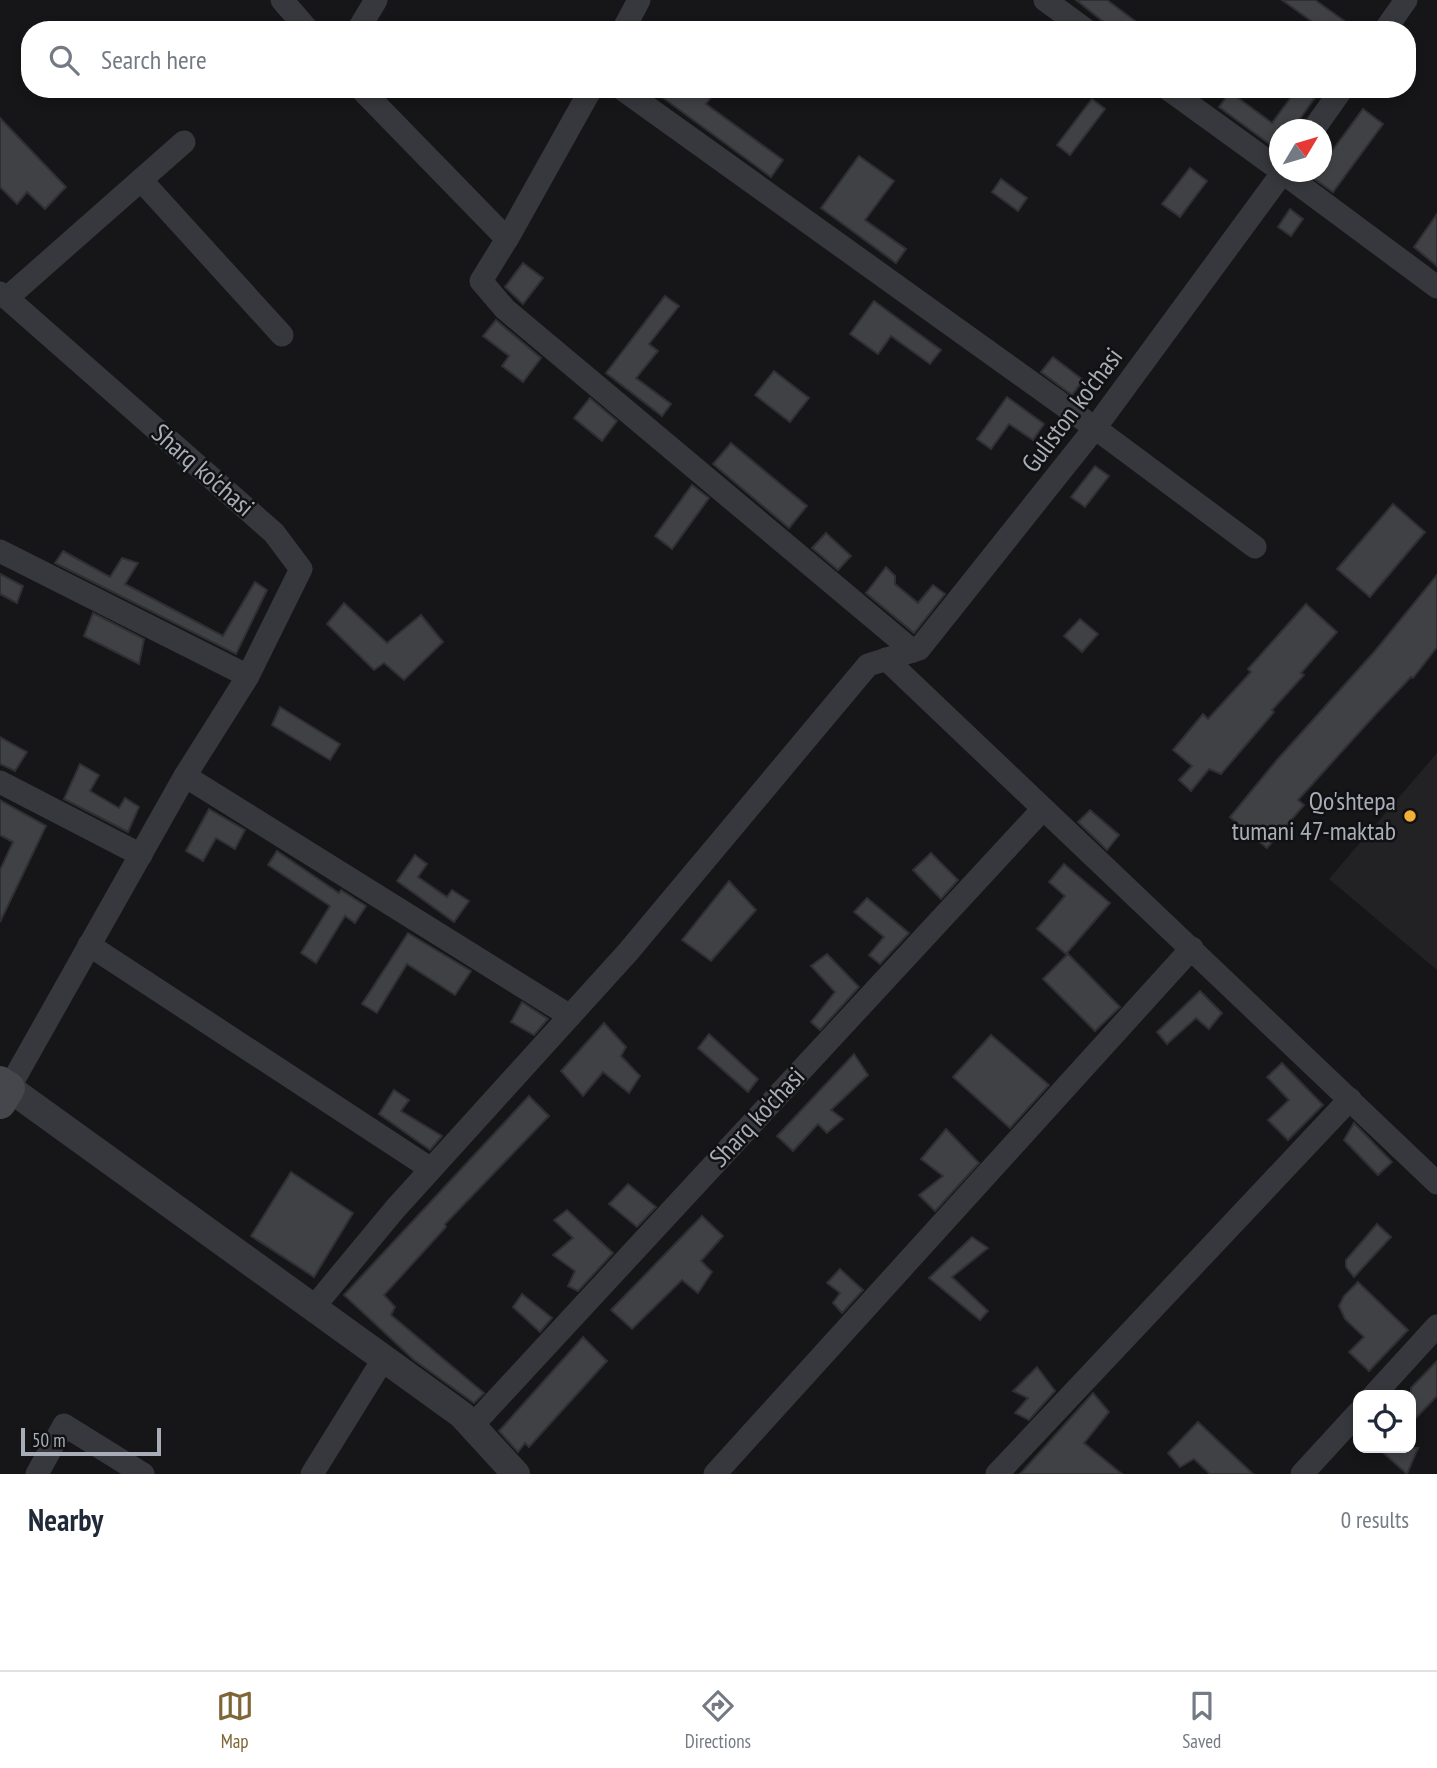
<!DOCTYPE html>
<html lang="en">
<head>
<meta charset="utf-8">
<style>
	body { margin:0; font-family:"PT Sans Narrow",sans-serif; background:#f6f6f7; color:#1f2937 }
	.controls { position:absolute; right:21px; bottom:21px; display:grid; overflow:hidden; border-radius:14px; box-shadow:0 4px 10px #0003 }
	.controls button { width:63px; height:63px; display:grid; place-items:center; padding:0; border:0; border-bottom:2px solid #e0e1e3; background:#fff; color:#1f2937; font:35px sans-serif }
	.compass { position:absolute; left:1269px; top:119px; width:63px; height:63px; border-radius:50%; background:#fff; box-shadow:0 4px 10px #0003; rotate:52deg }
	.scale { position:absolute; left:21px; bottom:18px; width:140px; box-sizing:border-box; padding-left:7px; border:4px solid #a8adb8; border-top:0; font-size:19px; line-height:24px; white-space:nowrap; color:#a8adb8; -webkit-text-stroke:5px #111113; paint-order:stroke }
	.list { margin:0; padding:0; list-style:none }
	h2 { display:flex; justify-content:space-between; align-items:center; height:91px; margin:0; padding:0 28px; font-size:30px }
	h2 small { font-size:23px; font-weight:400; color:#747a83 }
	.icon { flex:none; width:38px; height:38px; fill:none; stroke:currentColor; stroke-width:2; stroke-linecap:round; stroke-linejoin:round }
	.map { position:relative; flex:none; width:1437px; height:1474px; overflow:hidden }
	.search { position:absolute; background:#fff; box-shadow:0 4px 10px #0003; left:21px; right:21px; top:21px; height:77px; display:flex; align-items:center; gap:18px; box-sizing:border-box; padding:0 24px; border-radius:28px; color:#747a83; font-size:26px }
	.sheet { height:196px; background:#fff }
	nav { display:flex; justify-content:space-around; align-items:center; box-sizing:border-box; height:98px; border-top:2px solid #e0e1e3; background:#fff; font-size:19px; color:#747a83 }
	nav a { display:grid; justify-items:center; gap:4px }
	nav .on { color:#7e6636 }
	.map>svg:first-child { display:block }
</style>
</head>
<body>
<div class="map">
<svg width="1437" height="1474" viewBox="0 0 1437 1474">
	<rect width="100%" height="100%" fill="#161618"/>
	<polygon fill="#222225" points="1437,753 1437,970 1329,879"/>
	<g fill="#404145" stroke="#303034" stroke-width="2">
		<polygon points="1076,0 1107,0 1147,30 1114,30"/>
		<polygon points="1282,0 1315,0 1357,30 1324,30"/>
		<polygon points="651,89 717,89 706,104 783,160 771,177"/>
		<polygon points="1297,89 1321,89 1292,130 1279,130 1279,151 1219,107 1230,92 1272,123"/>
		<polygon points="1092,99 1105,109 1070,155 1057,145"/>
		<polygon points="1363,109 1383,124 1333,192 1313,178 1317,172 1321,172 1321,166"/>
		<polygon points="0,118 66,187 45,209 27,192 17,204 0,187"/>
		<polygon points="859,156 894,181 865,220 906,249 896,263 821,208"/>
		<polygon points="1190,168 1207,181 1180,217 1162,204"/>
		<polygon points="1001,179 1027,198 1018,211 992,192"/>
		<polygon points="1290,209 1303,219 1291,236 1278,227"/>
		<polygon points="1437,214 1437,266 1414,247"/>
		<polygon points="523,263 543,278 523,304 505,287"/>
		<polygon points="665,296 679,306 649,344 658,351 636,378 671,404 662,416 606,373"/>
		<polygon points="874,301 941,350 930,364 891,336 878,354 850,334"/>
		<polygon points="496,320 541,358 523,382 502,366 509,356 483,336"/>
		<polygon points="1053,357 1083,380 1072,395 1041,372"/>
		<polygon points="774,371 809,398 790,422 755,395"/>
		<polygon points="1007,397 1044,424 1033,440 1009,424 991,449 977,439"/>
		<polygon points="590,398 617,421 602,441 574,418"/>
		<polygon points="731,443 807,506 789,528 713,464"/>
		<polygon points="1095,466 1109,476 1085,507 1071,497"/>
		<polygon points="692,485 709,498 672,549 655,536"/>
		<polygon points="1393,504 1425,532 1370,597 1337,569"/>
		<polygon points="826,533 851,556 838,570 812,548"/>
		<polygon points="63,551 110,577 122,558 138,563 125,584 223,636 255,582 267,590 236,654 55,563"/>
		<polygon points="886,567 895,576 895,584 918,603 933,585 945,594 914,633 866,593"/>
		<polygon points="0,574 23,586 17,603 0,594"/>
		<polygon points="1437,575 1437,647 1413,678 1411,677 1374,716 1298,800 1304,805 1267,848 1230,817 1276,761 1375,651"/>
		<polygon points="344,603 387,643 421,615 443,642 404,680 384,663 374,670 327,624"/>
		<polygon points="1306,604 1337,632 1301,673 1304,675 1272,710 1274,712 1221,774 1209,769 1191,791 1179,780 1192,766 1173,750 1203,714 1208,719 1251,672 1248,669"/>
		<polygon points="93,613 144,639 139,664 84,636"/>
		<polygon points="1080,619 1098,634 1082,652 1064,636"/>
		<polygon points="280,707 340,744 330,760 272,725"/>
		<polygon points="0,737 27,752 15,771 0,764"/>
		<polygon points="80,764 99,775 90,791 119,808 125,798 139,807 128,832 64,799"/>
		<polygon points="0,800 46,826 0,922 0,870 13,842 0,835"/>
		<polygon points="209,809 245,830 235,849 216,838 203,861 186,851"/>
		<polygon points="1090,810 1119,835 1107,850 1078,822"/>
		<polygon points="277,851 339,893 341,890 366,906 355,923 345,916 316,963 301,953 330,906 268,865"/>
		<polygon points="931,853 958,880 941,899 913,870"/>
		<polygon points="415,855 427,864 418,877 447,897 452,890 469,901 454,922 397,881"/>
		<polygon points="1064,864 1110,903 1066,954 1037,929 1065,896 1049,882"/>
		<polygon points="729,881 756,910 711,961 682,940"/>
		<polygon points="867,898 909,933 880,964 869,955 884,937 854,912"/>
		<polygon points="408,933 471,971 455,995 407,964 377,1013 362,1004"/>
		<polygon points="827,954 859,987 820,1030 811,1022 835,992 811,966"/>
		<polygon points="1068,954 1120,1007 1095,1031 1043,979"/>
		<polygon points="1200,991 1222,1013 1209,1029 1196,1018 1167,1044 1157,1032"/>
		<polygon points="522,1002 548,1019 534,1035 511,1022"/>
		<polygon points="604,1023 626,1047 621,1056 640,1076 629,1093 603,1072 583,1096 561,1071"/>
		<polygon points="709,1034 758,1079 748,1092 698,1048"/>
		<polygon points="991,1035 1049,1085 1010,1128 953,1077"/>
		<polygon points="854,1054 868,1075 831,1110 843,1119 827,1133 818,1124 793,1151 777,1136"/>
		<polygon points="1282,1063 1323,1105 1288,1140 1268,1120 1289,1100 1267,1077"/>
		<polygon points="394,1090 409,1100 401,1111 442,1136 430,1150 379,1114"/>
		<polygon points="529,1096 549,1116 445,1224 446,1227 384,1295 395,1307 391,1315 484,1393 474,1403 414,1360 344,1295"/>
		<polygon points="1354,1123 1392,1162 1378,1175 1344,1140"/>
		<polygon points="946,1129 979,1163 935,1211 919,1195 943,1176 921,1159"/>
		<polygon points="291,1172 353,1213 314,1277 251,1236"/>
		<polygon points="628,1184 656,1207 637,1227 609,1204"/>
		<polygon points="567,1210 613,1253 578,1291 568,1286 575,1271 553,1255 573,1238 554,1220"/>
		<polygon points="702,1216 723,1236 701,1261 712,1272 698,1293 682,1280 632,1329 611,1310"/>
		<polygon points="1377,1224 1391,1237 1354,1277 1346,1267 1346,1260"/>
		<polygon points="972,1237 988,1248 952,1277 988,1311 980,1320 929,1278"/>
		<polygon points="840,1269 863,1290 842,1313 833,1303 840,1293 827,1283"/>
		<polygon points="1358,1282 1408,1330 1369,1371 1349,1352 1364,1337 1345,1319 1339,1306 1344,1296"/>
		<polygon points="522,1294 552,1318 540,1332 513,1307"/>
		<polygon points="583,1337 607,1361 529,1447 525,1443 518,1452 499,1431"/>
		<polygon points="1437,1361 1437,1396 1411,1423 1411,1388"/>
		<polygon points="1037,1367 1055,1391 1029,1420 1015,1413 1028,1398 1013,1391"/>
		<polygon points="1093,1393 1109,1412 1084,1443 1122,1474 1020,1474"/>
		<polygon points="1198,1422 1253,1474 1210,1474 1194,1459 1180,1467 1168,1453"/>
		<polygon points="1378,1448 1418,1448 1407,1474"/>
	</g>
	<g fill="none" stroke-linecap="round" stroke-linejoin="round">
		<g stroke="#37383d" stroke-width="23">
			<polyline points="282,0 308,30"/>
			<polyline points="1045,0 1086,30"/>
			<polyline points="358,30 376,0"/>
			<polyline points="623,30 639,0"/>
			<polyline points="1385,30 1406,0"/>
			<polyline points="361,89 507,239"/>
			<polyline points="591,89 510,234 481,281 505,309 913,651"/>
			<polyline points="622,89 1095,428 1255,547"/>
			<polyline points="1168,89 1280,170"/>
			<polyline points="1313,130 1342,89"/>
			<polyline points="1282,172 1437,287"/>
			<polyline points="141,180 282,335"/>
			<polyline points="0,293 7,298 184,142"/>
			<polyline points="7,298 274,533 301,569 248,676 185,776 9,1088"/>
			<polyline points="0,551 248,676"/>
			<polyline points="886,659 1437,1183"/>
			<polyline points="185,776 570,1016"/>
			<polyline points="0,782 141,855"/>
			<polyline points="89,945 431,1169"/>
			<polyline points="313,1308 395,1209 628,952 868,665 919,649 1095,428 1283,172"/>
			<polyline points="1374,1395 1437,1326"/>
			<polyline points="472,1426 1043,809"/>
			<polyline points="37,1474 64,1425 143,1474"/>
			<polyline points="312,1474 384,1358"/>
			<polyline points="715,1474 1192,948"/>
			<polyline points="997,1474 1350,1099"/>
			<polyline points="1302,1474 1358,1413"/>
		</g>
		<polyline stroke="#37383d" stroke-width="28" points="9,1088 462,1415 516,1474"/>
		<polyline stroke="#45474d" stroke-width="32" points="0,1082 9,1088 0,1103"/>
	</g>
	<circle fill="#f2b134" stroke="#111113" stroke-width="2.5" cx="1410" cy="816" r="7"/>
	<g text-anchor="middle" stroke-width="5" stroke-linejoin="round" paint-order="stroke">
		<g font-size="26" fill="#a8adb8" stroke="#111113">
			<text transform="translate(1072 410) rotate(-53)" y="9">Guliston ko'chasi</text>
			<text transform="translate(203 470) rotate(41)" y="9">Sharq ko'chasi</text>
			<text transform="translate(757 1117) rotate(-47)" y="9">Sharq ko'chasi</text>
		</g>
		<g font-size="26" fill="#a8adb8" stroke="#111113" text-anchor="end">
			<text x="1396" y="810">Qo'shtepa<tspan x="1396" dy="30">tumani 47-maktab</tspan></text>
		</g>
	</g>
</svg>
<div class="controls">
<button><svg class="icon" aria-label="locate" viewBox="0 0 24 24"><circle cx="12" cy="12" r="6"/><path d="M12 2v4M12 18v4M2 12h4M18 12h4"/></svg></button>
</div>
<svg class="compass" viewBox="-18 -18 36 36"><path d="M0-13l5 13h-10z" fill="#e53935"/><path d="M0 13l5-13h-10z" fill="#747a83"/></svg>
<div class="scale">50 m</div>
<div class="search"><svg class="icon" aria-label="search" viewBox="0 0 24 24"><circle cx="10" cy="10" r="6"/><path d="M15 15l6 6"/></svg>Search here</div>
</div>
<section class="sheet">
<h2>Nearby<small>0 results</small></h2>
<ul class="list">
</ul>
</section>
<nav>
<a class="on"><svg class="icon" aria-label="map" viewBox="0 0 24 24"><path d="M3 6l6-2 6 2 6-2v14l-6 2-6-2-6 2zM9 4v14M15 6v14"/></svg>Map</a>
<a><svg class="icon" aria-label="directions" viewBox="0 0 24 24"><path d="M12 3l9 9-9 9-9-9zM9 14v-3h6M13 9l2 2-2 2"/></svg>Directions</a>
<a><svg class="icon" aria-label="saved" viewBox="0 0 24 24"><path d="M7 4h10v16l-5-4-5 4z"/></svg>Saved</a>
</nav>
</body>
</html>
